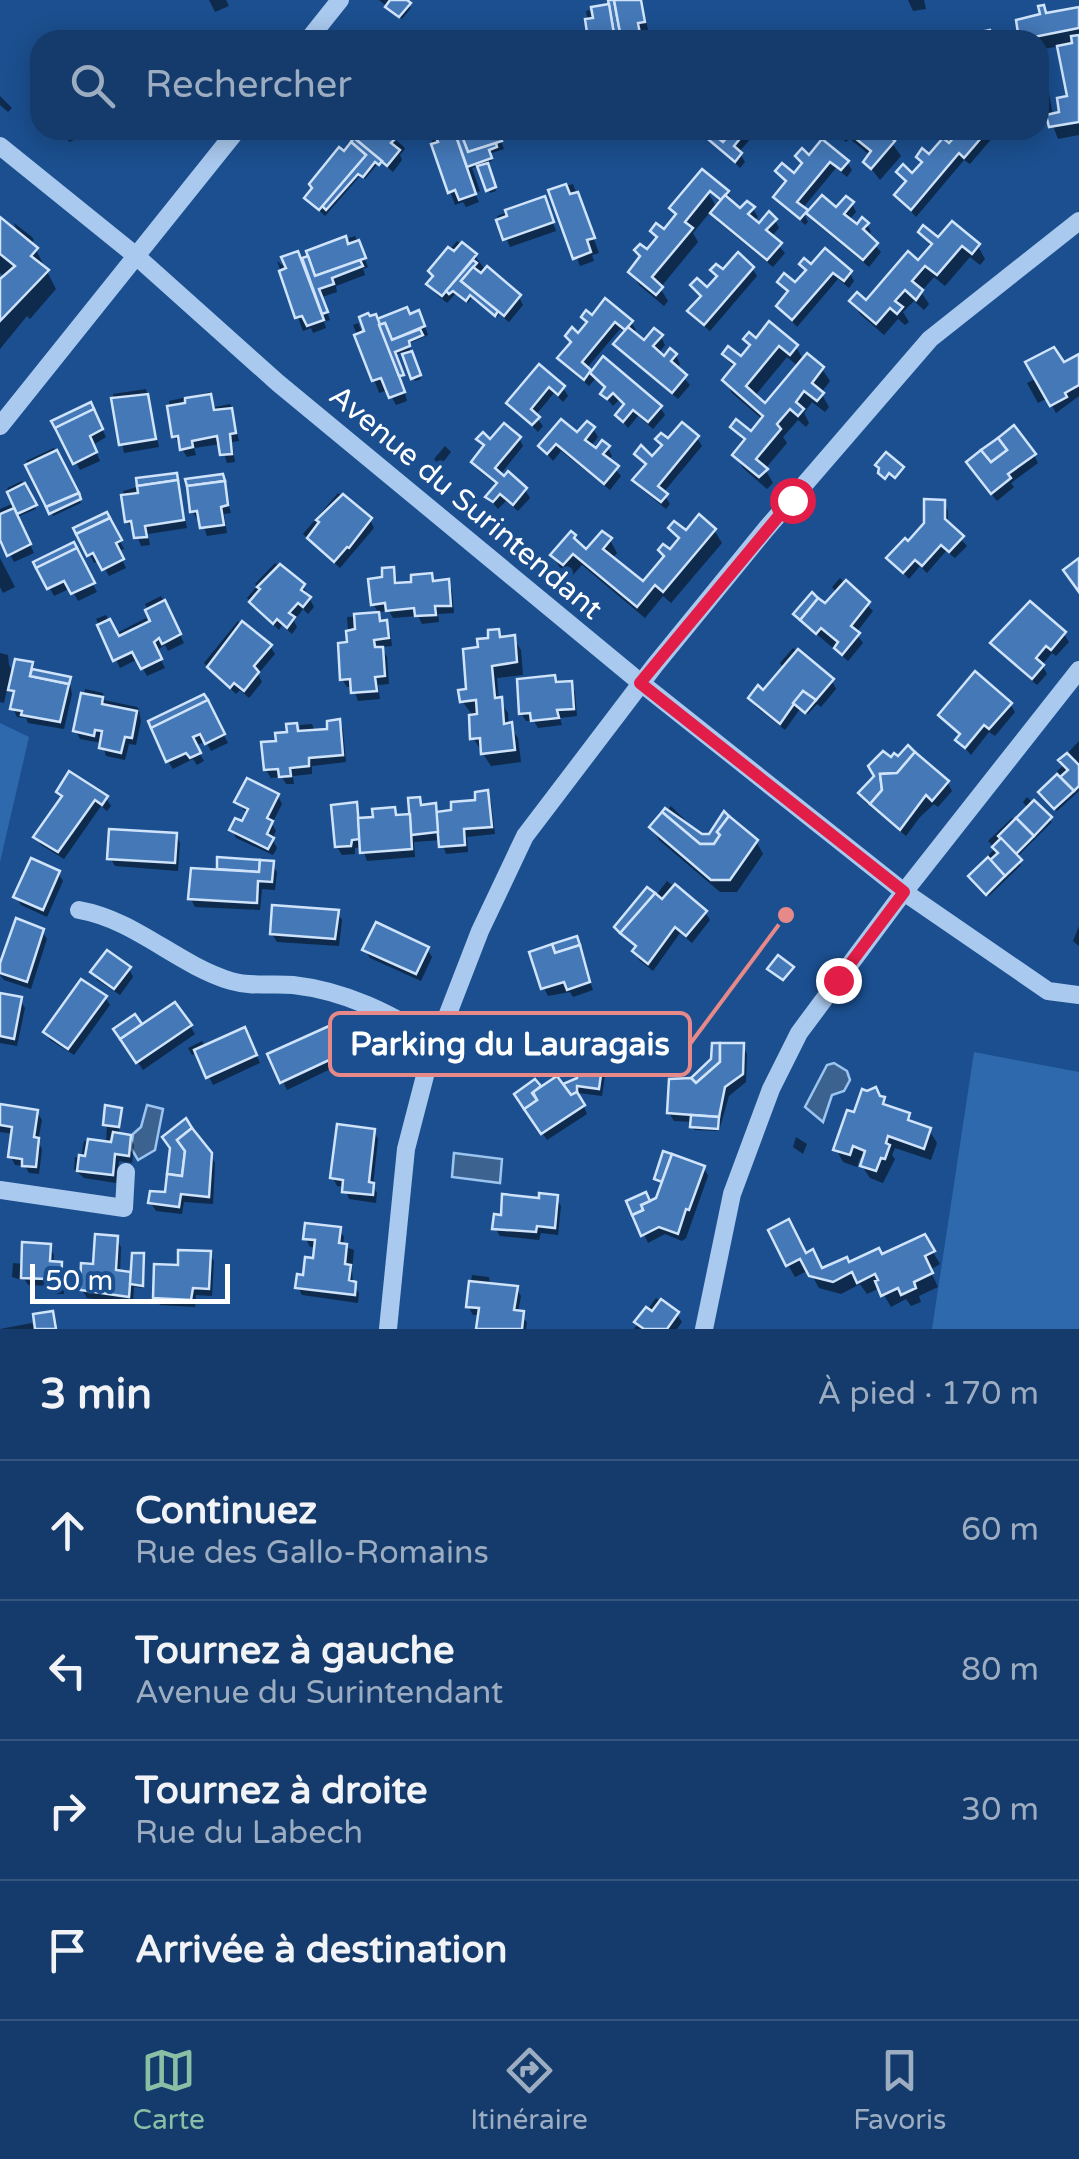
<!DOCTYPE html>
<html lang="fr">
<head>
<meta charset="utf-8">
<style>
	body { margin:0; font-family:"Varela Round",sans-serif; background:#214673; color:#f1f3f6 }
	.scale { position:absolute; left:30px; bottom:25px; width:200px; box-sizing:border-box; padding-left:10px; border:5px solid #fff; border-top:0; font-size:28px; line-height:35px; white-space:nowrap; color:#fff; -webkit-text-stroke:8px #1b4f8f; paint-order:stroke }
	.stop { position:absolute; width:30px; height:30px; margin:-22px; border:8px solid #e11d48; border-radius:50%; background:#fff }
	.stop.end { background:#e11d48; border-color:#fff; box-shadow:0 2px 10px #0008 }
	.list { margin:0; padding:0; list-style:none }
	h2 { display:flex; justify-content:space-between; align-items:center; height:130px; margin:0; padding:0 40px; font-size:42px }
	h2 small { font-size:32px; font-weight:400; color:#9dadc1 }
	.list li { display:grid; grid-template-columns:65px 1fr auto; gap:30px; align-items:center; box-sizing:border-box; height:140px; padding:0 40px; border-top:2px solid #33557e }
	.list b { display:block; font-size:38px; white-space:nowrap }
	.list p { margin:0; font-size:32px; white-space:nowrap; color:#9dadc1 }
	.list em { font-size:32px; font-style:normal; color:#9dadc1 }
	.icon { flex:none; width:55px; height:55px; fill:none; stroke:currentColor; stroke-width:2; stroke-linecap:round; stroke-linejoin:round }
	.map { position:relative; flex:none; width:1079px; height:1329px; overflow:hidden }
	.search { position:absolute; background:#143b6b; box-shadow:0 5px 25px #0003; left:30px; right:30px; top:30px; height:110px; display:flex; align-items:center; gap:25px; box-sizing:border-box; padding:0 35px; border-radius:30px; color:#9dadc1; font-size:38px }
	.sheet { height:690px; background:#143b6b }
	nav { display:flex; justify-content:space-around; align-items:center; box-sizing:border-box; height:140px; border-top:2px solid #33557e; background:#143b6b; font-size:28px; color:#9dadc1 }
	nav a { display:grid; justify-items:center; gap:5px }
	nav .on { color:#8abfa5 }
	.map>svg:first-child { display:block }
</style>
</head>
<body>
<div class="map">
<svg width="1079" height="1329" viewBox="0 0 1079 1329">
	<rect width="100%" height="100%" fill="#1b4f8f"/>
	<g fill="#2e69ad">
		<polygon points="0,723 29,737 0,862"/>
		<polygon points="974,1052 1079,1072 1079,1329 932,1329"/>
	</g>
	<g fill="#3c6290" stroke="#9cc4f0" stroke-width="2.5">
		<polygon points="834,1063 847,1071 850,1080 844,1091 832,1095 823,1122 805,1107 827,1065"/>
		<polygon points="147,1105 163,1109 155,1150 138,1160 131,1148 133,1134 141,1127"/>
		<polygon points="454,1153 502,1159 500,1183 452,1177"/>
	</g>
	<g fill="#0007" fill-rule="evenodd">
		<polygon points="209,0 226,0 229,6 215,12"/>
		<polygon points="379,0 403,0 411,8 402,19"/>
		<polygon points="610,0 642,0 648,30 642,40 591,40 586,11 589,10 593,18 611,6"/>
		<polygon points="908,0 924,0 926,9 913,11"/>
		<polygon points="1079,9 1079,135 1058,139 1048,113 1039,115 1039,56 1044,65 1053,116 1062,114 1070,98 1060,46 1039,50 1039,40 1022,40 1018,22"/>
		<polygon points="167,32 170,38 177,35 180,40 151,40"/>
		<polygon points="0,96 12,108 8,112 0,105"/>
		<polygon points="62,130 81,130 84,136 69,142"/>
		<polygon points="349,130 384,130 403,146 405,149 400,155 402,160 393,172 380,161 365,179 360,176 325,216 307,198 355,141"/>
		<polygon points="445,130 452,130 455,135 462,130 497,130 504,149 489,154 492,161 485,164 496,191 490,193 479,166 472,168 480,191 475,193 479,202 466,207 463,202 455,205 454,202 430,136"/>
		<polygon points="736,130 758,130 739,152 745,162 740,168 712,140 723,145"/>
		<polygon points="832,130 897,130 889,139 901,156 880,180 866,162 871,156 850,139 846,142"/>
		<polygon points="963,130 999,130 970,164 964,160 916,217 897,196 907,184 899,173 913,176 929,158 949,146"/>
		<polygon points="798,156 847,162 852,170 847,177 836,168 802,209 808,222 805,225 777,197 788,183 778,171 795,176 803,165"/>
		<path d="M702,172L727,192L740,212L753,209L758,217L753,221L759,227L775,220L779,228L771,237L785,253L773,267L717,221L711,211L693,233L698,242L660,288L668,301L664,306L639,285L631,272L642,259L637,251L647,253L658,240L653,232H664L677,216L672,208ZM706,179L720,204L717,208L702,182Z"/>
		<polygon points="573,184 599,253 592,255 594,261 580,266 551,191"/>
		<polygon points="544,199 556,231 510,247 497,216"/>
		<polygon points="852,204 856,212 848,221 857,227 867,224 871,232 867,237 881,252 869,267 813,221 809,213 837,210"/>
		<polygon points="0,220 18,234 14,223 32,237 34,240 30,245 36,250 56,289 30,319 27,316 0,349 0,282 7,279 0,273"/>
		<polygon points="921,232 938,240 978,246 985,259 980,265 970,257 945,286 934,277 921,292 929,304 924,310 914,301 903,312 909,322 905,325 898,319 884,335 860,314 852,301 867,304 919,264 932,248"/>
		<polygon points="355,236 368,267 363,269 365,275 336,286 337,292 322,297 330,320 324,322 326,328 313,333 311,328 303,331 277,261 286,268 311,258 350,249 349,238"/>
		<polygon points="457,241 475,256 486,271 519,297 523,305 509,322 499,314 497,317 473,296 468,303 456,293 447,303 434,292 429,284 435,278 431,272"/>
		<polygon points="802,264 850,273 854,281 849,288 838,279 797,327 779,307 789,294 780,282 796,286 807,273"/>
		<polygon points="752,268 757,276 710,331 695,319 690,312 702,298 693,286 708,291 718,279 714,271"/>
		<polygon points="410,317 423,321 428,335 408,344 421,379 415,381 403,352 395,355 407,401 396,405 388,390 379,393 378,390 353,325 358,323 365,339 377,322"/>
		<polygon points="584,318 631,322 636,330 633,334 645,343 661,337 665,345 658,354 664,360 671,352 676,356 680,364 676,369 690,385 678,399 621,352 616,344 626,333 620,329 586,369 660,407 665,415 653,429 638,416 628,428 618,415 625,406 619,400 613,406 603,394 606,390 595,379 589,386 565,366 561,358 572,344 568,336 579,336 588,325"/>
		<path d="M746,340L796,347L804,361L822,369L830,381L821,393L829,407L825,412L812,402L804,413L809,423L806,427L798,420L783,437L787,443L765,469L773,483L767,489L743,468L735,455L745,443L733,427L751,435L763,420L732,393L725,380L734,369L725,354L741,360L751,348ZM787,357L799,367L765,406L754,397Z"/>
		<polygon points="1079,357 1079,396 1056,413 1048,398 1038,403 1027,383"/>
		<polygon points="539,368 563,388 568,396 563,402 554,393 535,416 543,426 538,432 509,403"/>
		<polygon points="146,389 159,447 124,453 113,394"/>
		<polygon points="210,392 215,407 230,404 232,408 239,441 232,442 235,462 227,463 221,444 194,448 196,455 187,457 174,436 169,401"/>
		<polygon points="98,421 106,437 93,445 100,461 80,470 55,422"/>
		<polygon points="593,429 598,437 590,447 596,451 608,448 612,456 608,461 621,476 610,490 561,451 553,461 541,447"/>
		<polygon points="519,438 523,446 500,475 525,490 530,498 518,511 506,501 498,509 488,497 498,486 478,470 474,462 485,448 480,439 491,442"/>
		<polygon points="697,438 702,446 663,493 670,504 666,509 640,488 635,480 647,467 637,454 652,459 663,447 658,440"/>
		<polygon points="445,446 451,452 440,466 434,459"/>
		<polygon points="54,448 81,503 53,516 26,461"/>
		<polygon points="1034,455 1038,463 1011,483 1014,487 997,501 973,471"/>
		<polygon points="176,476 187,528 148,534 150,545 141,546 135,529 132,529 127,521 123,491"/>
		<polygon points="22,481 36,509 17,517 34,553 14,562 0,534 0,509 14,503 7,488"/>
		<polygon points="223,484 231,513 224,514 227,533 207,536 201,518 197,519 192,511"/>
		<polygon points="338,493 370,520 374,528 340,568 303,534"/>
		<polygon points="944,503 948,511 948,525 967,546 955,558 946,551 927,573 920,566 909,579 890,558 909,545"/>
		<polygon points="111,524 124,549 118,551 126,568 109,576 100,560 94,563 77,529"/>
		<polygon points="671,529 686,533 714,530 722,543 671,603 663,596 645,618 582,565 571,577 560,568 553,555 574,536 586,553 610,540 617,553 612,559 643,585 665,558 661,550 670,552 679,542"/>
		<polygon points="73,546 97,592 78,601 71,588 54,596 36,563"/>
		<polygon points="0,558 15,587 3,593 0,587"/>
		<polygon points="275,563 303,586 314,607 308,614 303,609 294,621 297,627 292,634 282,625 279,630 247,598 257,586 255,584"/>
		<polygon points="393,569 398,585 414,584 431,576 435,583 447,582 452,590 454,613 438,614 439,622 422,624 418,616 393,618 389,611 378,612 373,604"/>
		<polygon points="840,578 873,611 856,633 863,643 848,661 805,624 837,593 832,587"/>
		<polygon points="161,596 184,643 168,651 165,645 156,651 165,668 147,676 138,659 120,668 96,619 106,615 115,634 146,618 154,632 158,630 145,604"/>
		<polygon points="1030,605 1064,634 1069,642 1056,656 1052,653 1042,665 1047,674 1037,685 998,651 993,643"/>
		<polygon points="378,615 390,630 392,646 381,647 387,657 389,684 378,685 380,699 358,701 353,687 347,687 342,679 349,644 347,617"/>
		<polygon points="238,621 270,646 275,654 258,674 262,682 249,698 240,690 236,694 204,663"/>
		<polygon points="498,632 502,639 513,638 521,650 523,675 497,678 499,700 508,713 509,726 518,738 521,762 491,766 473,738 471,713 462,701 469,691 480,650"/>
		<polygon points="793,648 832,681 836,689 821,707 817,704 808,714 800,709 785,730 756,707 751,699 764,693 784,669 780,663"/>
		<polygon points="0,653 8,655 9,665 14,674 32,665 36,672 69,679 72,694 64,729 28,723 26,718 17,717 13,708 15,697 8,685 4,703 0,702"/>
		<polygon points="554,678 558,685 571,684 575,692 577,716 560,718 562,725 538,728 534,721 526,721 521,713"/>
		<polygon points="85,689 103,693 104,700 137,707 139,710 141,721 136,745 129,744 125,760 106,756 102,743 80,739 76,731"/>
		<polygon points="203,697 228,743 211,751 206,741 195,746 204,761 197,765 193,759 173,769 168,761"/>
		<polygon points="1010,704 1015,712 995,736 989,732 971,755 958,740 961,737 941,716"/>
		<polygon points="339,721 343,729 346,762 312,766 312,774 293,776 294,784 286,784 282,777 271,778 266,770 279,743 296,726 300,731 300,725 312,724 315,732 329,731"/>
		<polygon points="1079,741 1079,791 1057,811 1041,793 1060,775 1057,771 1064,765 1061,760"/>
		<polygon points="948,783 952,791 938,807 934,804 920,817 906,836 865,802 861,794"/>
		<polygon points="59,792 106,798 111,806 107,811 101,806 64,859 41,845 36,837 63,799"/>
		<polygon points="486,793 491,801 495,834 467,837 468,852 446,854 441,840 414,842 415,857 367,861 362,847 355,848 355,854 342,855 337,847 356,805 361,821 375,819 394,810 398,817 413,816 419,800 423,807 434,806 439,814 477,802"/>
		<polygon points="278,796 282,804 272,824 276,831 272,839 277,848 273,855 236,838 232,830 244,824 248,814 237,802"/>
		<polygon points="1027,797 1052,822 1016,858 1021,865 989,896 971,876 995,848 988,841 1012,818 1016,822 1028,809 1023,802"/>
		<polygon points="671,806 701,836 756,841 763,854 737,892 720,892 659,840 652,827"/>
		<polygon points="176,835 180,843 178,871 115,866 110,858"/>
		<polygon points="220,860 272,864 277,872 275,890 262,889 260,910 195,907 191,899 219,872"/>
		<polygon points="58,873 63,881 47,917 21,905 16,897"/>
		<polygon points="667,881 705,912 710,920 692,943 680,933 653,971 639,960 635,952 637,948 625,936"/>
		<polygon points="337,912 342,920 339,946 277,942 272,934"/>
		<polygon points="1079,926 1079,946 1073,941"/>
		<polygon points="42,931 47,939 31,989 4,980 0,975 0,960 3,961"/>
		<polygon points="427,949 432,957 421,981 370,958 365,950"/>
		<polygon points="580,951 593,990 573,997 570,992 548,996 544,988"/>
		<polygon points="129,969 133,977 120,995 97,980 93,972"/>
		<polygon points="0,996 20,1000 25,1008 17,1046 0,1043"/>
		<polygon points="105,997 110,1005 74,1055 50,1040 46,1032"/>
		<polygon points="134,1017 141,1027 190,1026 195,1034 143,1070 116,1030"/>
		<polygon points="249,1038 260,1063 213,1085 197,1053 192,1055 188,1048 202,1041 206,1048"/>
		<polygon points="363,1040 374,1066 354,1075 347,1061 287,1090 271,1055"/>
		<polygon points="575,1044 604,1048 608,1056 602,1096 578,1093 587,1114 547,1140 517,1095 535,1082 541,1090 562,1087 579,1079 580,1073 571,1069"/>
		<polygon points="743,1046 747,1054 746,1082 729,1096 719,1131 694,1130 693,1122 674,1121 669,1113 693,1081"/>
		<polygon points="883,1099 888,1108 908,1115 914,1125 929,1130 937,1143 931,1160 895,1148 892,1155 895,1159 883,1183 870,1178 862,1166 865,1158 860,1158 857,1167 843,1162 836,1149 855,1115"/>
		<polygon points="0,1107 37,1112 42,1120 38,1141 42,1149 39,1174 29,1173 25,1166 15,1165 11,1157 14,1134 0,1132"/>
		<polygon points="108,1108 121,1110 119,1135 130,1137 134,1145 132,1163 119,1161 116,1183 84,1178 74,1169 75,1157 81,1158 84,1141 106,1143"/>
		<polygon points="374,1131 378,1139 373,1186 377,1193 376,1203 349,1199 345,1187 337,1186 333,1178"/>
		<polygon points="796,1137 807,1144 803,1154 793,1147"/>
		<polygon points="210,1154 215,1163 213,1204 184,1202 182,1214 156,1211 151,1203 167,1195"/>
		<polygon points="704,1168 708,1176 686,1238 682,1241 665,1234 648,1243 629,1202 649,1204 658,1200 664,1184 657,1179"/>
		<polygon points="556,1198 561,1206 558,1235 541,1233 539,1240 500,1236 495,1228 542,1201"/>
		<polygon points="339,1229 344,1237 343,1246 354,1250 352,1270 353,1284 359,1293 358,1303 302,1295 298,1287 315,1261 316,1247 310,1247 306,1239"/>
		<polygon points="924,1237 940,1264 930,1270 938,1287 919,1296 921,1302 911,1306 906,1299 891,1307 880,1288 867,1294 860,1284 841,1294 819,1288 809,1270 795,1277 788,1265 806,1256 822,1271 881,1257"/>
		<polygon points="116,1239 121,1247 120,1273 133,1274 143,1256 145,1259 144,1288 134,1287 133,1304 87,1298 82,1290"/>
		<polygon points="49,1246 54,1255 53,1264 60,1264 65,1273 64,1294 54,1294 50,1286 28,1285 21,1273 21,1280 12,1277 13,1263 24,1264"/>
		<polygon points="209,1253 214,1261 212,1296 196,1295 195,1307 160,1305 155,1297 180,1268"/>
		<polygon points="472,1275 489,1277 490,1286 516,1288 521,1296 518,1313 527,1322 526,1329 479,1329 480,1315 473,1315 468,1306"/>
		<polygon points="656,1298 677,1314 682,1322 677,1329 634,1329"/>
		<polygon points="32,1323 36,1329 0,1329"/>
	</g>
	<g fill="#4478b7" stroke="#cfe3fa" stroke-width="2.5">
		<polygon points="390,0 407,0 411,3 399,17 385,7"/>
		<polygon points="608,0 614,0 621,38 638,34 639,40 615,40"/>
		<polygon points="614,0 641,0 645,22 638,23 640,34 621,38"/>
		<polygon points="609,4 615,40 588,40 585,19 593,18 591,7"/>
		<polygon points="1044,5 1046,13 1079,7 1079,28 1019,40 1016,20 1040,14 1038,6"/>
		<polygon points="990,30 993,40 910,40 909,33 914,32 916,40 940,34 942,40"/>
		<polygon points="1079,35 1079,122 1049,127 1046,115 1059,112 1057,98 1067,96 1057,46 1072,43 1071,36"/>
		<polygon points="345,130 388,130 396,138 391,143 400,150 387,166"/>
		<polygon points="439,130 454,130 476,194 459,200 455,190 448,193 431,144 438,142 434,132"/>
		<polygon points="470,130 498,130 502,141 468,152 461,134"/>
		<polygon points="733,130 747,130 734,146 742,153 735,162 709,140 713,134 723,142"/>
		<polygon points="845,130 882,130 895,141 871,169 863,162 871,151"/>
		<polygon points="960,130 988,130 964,158 959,153 911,210 894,195 906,181 896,172 903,164 912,173 922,162 916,157 922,148 929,154 943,138 949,143"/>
		<polygon points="460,131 468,152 496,143 497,147 489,150 492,158 467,167 455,133"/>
		<polygon points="354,138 382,161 379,165 375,162 363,177 358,174 326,210 322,206 366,155 351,142"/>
		<polygon points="822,139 849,161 841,170 830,162 797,202 808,210 800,219 773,197 786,181 775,171 782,163 794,173 802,163 795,156 802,148 809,155"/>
		<polygon points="351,142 366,155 319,210 304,198 312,188 309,184 339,147 344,151"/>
		<polygon points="488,163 496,187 486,191 477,166"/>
		<polygon points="702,169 729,191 721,200 710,191 685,222 693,228 652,277 663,287 656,295 628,272 640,256 634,250 640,244 647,249 657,237 650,231 656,223 664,229 676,214 669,208"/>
		<polygon points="566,184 570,194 578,192 595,238 587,240 591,252 573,259 548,190"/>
		<polygon points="725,195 740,208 747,201 755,207 748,214 759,223 769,211 777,219 766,230 782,243 767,260 710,213"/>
		<polygon points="822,195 836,207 846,196 854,202 844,214 857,224 862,217 869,223 863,229 878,243 863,260 806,213"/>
		<polygon points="545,196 554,222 503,240 496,220 507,216 505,210"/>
		<polygon points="0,217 38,248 31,256 49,270 0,321 0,279 15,266 0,254"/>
		<polygon points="952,221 980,244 972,254 962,246 937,275 925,266 912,281 923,290 916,300 905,290 895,301 903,307 897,314 890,308 876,324 849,301 857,292 866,300 908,251 918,260 932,244 918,232 923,225 938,237"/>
		<polygon points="346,236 348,244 359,240 366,258 315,276 306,251"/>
		<polygon points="462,242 477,254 442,296 426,284 433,276 428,271 448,247 454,251"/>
		<polygon points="825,248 852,271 844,281 833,273 792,320 776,306 788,291 777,282 784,273 795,282 806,270 799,264 804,258 811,264"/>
		<polygon points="298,251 324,320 307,326 302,316 295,318 279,271 286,268 281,257"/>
		<polygon points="738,252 754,267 704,325 687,311 701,296 690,285 697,278 707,287 717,276 710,270 716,264 723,269"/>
		<polygon points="308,256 315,276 360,260 363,266 332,278 334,284 319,289 328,312 322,314 302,258"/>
		<polygon points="473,260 477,263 461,281 498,311 495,316 470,295 466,301 453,291 449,294 446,291"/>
		<polygon points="487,266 521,295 504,316 461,281 473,267 481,273"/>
		<polygon points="605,298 633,321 625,330 615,322 582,362 591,370 584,380 557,358 571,342 565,336 572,327 578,333 587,322 581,317 586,310 592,315"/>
		<polygon points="407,307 410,314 419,310 425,326 392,340 385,323 379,325 377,319"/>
		<polygon points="368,313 370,316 376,314 405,392 389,398 381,378 372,381 354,335 364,331 359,317"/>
		<polygon points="769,321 798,345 790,355 779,346 746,386 765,403 807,353 824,367 812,383 824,393 817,401 804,391 796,402 804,409 798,416 790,409 777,424 781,429 756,459 768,469 759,477 732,455 745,439 730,427 736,419 751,431 763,416 722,380 735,364 722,354 728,346 741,356 750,345 743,339 749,332 756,338"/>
		<polygon points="385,323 392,340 420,329 423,335 409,341 410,346 395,352 404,375 399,376 379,325"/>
		<polygon points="628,327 644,340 654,328 663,335 653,346 664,356 670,348 677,354 671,361 687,375 672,393 613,344"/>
		<polygon points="1054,347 1064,362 1079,354 1079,385 1065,393 1067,397 1050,406 1025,362"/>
		<polygon points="412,351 421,375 411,379 402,354"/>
		<polygon points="603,356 662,406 648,422 633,410 623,422 615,415 624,404 613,393 607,399 600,394 605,387 590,373"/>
		<polygon points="539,364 565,386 558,395 549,387 531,409 540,417 532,425 506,403"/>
		<polygon points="148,394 156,439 119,445 111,398"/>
		<polygon points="211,394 214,410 232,408 236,433 230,434 232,454 220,455 217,436 192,441 193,447 180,450 178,436 172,437 167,406 185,403 185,398"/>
		<polygon points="91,402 94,409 55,428 51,421"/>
		<polygon points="94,409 103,429 90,436 97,452 73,464 55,428"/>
		<polygon points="561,419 577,432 587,421 595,427 585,440 596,448 602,440 610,446 603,454 619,466 604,484 556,444 547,454 538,446"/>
		<polygon points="682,422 699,436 658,486 668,494 661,502 632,480 646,464 634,454 641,445 652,456 662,445 655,439 661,433 668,438"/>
		<polygon points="504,423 521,437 495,468 504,476 508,471 527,488 513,505 500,494 493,502 485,497 497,483 471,462 484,445 476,439 483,432 490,439"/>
		<polygon points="1014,425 1036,454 1008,474 1011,478 991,494 966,462 981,450 991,462 1007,450 998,438"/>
		<polygon points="998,438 1007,450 991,462 981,450"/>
		<polygon points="57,450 79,493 46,507 25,465"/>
		<polygon points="886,452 904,467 895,478 889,473 885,479 878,473 879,468 875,465"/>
		<polygon points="177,473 178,480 137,486 136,478"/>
		<polygon points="223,474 225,481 187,486 185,479"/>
		<polygon points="178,480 184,520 145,526 147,537 134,538 131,521 125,522 121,495 138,493 137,486"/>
		<polygon points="225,481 228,505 221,507 224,525 200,528 197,511 190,512 187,486"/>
		<polygon points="25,483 37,505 17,514 7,492"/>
		<polygon points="79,493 81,499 49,514 46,507"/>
		<polygon points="343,494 372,518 349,548 347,547 334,562 307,538 319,522 316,520"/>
		<polygon points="924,499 945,500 945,519 964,536 949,552 941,545 922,566 915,560 903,573 886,558 905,538 908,541 924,523"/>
		<polygon points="14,508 31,544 7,556 0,540 0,514"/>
		<polygon points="107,512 110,518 76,534 73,528"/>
		<polygon points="699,514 716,529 663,592 655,585 637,607 573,554 563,565 550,555 571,531 576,535 574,538 586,549 602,531 612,538 603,549 643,581 664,556 658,550 663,544 670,549 679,538 668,528 674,521 686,530"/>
		<polygon points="110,518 122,540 116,543 124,559 102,570 93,553 87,556 76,534"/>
		<polygon points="74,542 77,548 36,568 33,562"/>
		<polygon points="77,548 95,583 71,594 64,581 47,589 36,568"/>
		<polygon points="1079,558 1079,592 1063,570"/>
		<polygon points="280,564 305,584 301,590 311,597 303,607 298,603 289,613 295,617 287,628 277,619 273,624 249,602 260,589 257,587"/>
		<polygon points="394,567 395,583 411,582 411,575 432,573 433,581 449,579 451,606 435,606 436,615 415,616 414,608 386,611 385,603 371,605 368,579 382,577 382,568"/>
		<polygon points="846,580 870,602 851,626 860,633 842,655 834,648 838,642 821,628 816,634 800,620 818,598 825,603"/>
		<polygon points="812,592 818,598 800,620 793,614"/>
		<polygon points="165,600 181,634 162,644 159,638 154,642 162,659 141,669 132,652 113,661 97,625 110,619 119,636 150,621 145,610"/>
		<polygon points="1030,601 1066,632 1051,650 1046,646 1036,658 1044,665 1032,679 990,643"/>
		<polygon points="379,612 380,621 387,620 389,638 374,640 375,647 383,647 385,676 375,677 377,691 351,693 350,679 340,680 338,643 347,642 346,631 355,629 354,614"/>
		<polygon points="242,621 272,645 254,666 259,672 244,691 234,683 230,688 207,667"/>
		<polygon points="499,629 500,637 515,635 517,662 492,666 495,698 502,697 504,724 512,722 515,750 481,754 480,738 470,739 469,715 477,714 476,700 460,702 458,690 466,689 463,649 478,647 477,639 488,638 488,630"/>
		<polygon points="798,649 834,679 816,700 803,691 780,724 748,698 758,685 763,690"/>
		<polygon points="15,659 33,662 30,676 69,684 60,722 21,715 22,711 10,709 14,691 8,690"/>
		<polygon points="32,669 71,677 69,684 30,676"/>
		<polygon points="975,671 1012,703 989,729 984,725 965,748 955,740 960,734 938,715"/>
		<polygon points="555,675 556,682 572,681 574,709 557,710 559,718 531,721 530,713 519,714 517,679"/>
		<polygon points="803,691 816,700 805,713 793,703"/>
		<polygon points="81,693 103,697 102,704 137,711 132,738 125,737 121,753 99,748 102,731 95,730 94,736 73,731"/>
		<polygon points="204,694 208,700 151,728 148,721"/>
		<polygon points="208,700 225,734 205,744 200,734 193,737 201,753 190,758 186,753 166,762 151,728"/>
		<polygon points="340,719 343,755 309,758 309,766 290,768 291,776 279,777 278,769 264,770 261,742 276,741 275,733 287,732 286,724 297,723 298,731 327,729 327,721"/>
		<polygon points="908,745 915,752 897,773 880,774 882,790 870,804 858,793 874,776 868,766 883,751 891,757 894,753 898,756"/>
		<polygon points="915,752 949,781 932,801 926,795 900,830 870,804 882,790 880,774 897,773"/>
		<polygon points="1067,753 1079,765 1079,786 1074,791 1060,777 1068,770 1058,760"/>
		<polygon points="69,771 108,796 102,805 95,800 58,852 33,837 62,796 56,792"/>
		<polygon points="1057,774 1074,791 1054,809 1038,792"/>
		<polygon points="247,778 279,794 267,818 273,821 267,834 274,838 268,849 229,830 235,818 242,821 248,809 234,802"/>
		<polygon points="488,790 492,827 464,829 465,845 439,847 436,812 451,810 451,802 475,800 475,792"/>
		<polygon points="420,797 421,805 436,803 438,832 411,835 408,798"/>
		<polygon points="1034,800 1052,817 1034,836 1016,818"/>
		<polygon points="357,802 360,839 352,840 351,846 335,847 331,805"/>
		<polygon points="395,807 396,815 410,814 412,849 360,853 358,818 373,817 372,809"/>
		<polygon points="665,808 702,834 709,834 724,811 729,816 717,832 720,835 714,844 700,844 662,812"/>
		<polygon points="662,812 700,844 714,844 720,835 717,832 729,816 758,840 730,880 711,880 649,827"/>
		<polygon points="1016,818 1034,836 1016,854 998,836"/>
		<polygon points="109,829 177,833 175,863 107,859"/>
		<polygon points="1001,838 1022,860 1005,876 990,860 998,853 992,847"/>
		<polygon points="217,857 260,860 259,872 217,869"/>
		<polygon points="988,857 1005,876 986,895 968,876"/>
		<polygon points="31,858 60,871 43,910 13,897"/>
		<polygon points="260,860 274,861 272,882 258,881 257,903 188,899 191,868 259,872"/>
		<polygon points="675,884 707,911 686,936 675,927 648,964 632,951 636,946 620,933 655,893 662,899"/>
		<polygon points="647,887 655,893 620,933 614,927"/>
		<polygon points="272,905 339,910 335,939 270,934"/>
		<polygon points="16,918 44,929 27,982 0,973 0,963"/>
		<polygon points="376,922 429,947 416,974 362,950"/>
		<polygon points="577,936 580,945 555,953 552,944"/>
		<polygon points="552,944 555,953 580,945 590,982 567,990 564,982 541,989 529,952"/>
		<polygon points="107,950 131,967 114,989 90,972"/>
		<polygon points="778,955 794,967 783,980 767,969"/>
		<polygon points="81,979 107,996 68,1049 43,1032"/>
		<polygon points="0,993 22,997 14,1039 0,1036"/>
		<polygon points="175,1002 192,1025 136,1063 120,1039"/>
		<polygon points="135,1014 142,1024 120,1039 113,1029"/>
		<polygon points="329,1026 335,1040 359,1029 372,1057 348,1069 342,1054 280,1083 267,1054"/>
		<polygon points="245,1027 257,1055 206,1078 194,1050"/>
		<polygon points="583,1043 605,1046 599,1089 577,1086 577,1092 571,1095 563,1084 577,1078"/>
		<polygon points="712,1043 720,1043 720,1062 696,1083 691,1078 711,1059"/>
		<polygon points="720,1043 744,1043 743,1074 725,1087 719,1117 667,1113 669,1079 691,1078 696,1083 720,1062"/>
		<polygon points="557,1076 571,1095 577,1092 585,1105 541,1134 524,1109 537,1100 533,1092"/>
		<polygon points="535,1079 541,1086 532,1093 537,1100 524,1109 514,1094"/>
		<polygon points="876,1087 880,1096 885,1097 883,1104 910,1113 908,1120 931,1128 924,1149 888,1136 886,1143 890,1145 885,1159 881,1158 876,1171 860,1166 865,1151 853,1146 850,1155 833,1150 847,1110 854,1112 862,1089 867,1091"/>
		<polygon points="0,1104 38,1110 34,1137 39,1138 36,1167 22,1166 22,1159 8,1157 12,1127 0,1125"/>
		<polygon points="105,1105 122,1108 119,1127 103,1125"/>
		<polygon points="691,1115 719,1117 718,1129 690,1127"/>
		<polygon points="186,1118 192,1128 177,1140 185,1151 182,1176 167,1174 170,1148 162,1137"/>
		<polygon points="337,1124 375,1129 369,1182 374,1183 373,1195 342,1192 343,1180 330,1178"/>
		<polygon points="192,1128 212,1153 209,1197 181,1194 179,1207 148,1203 150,1191 165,1192 167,1174 182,1176 185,1151 177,1140"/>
		<polygon points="113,1132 131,1135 129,1156 115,1154 113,1175 77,1171 79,1155 85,1156 88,1139 111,1142"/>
		<polygon points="663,1151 672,1154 662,1182 654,1179"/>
		<polygon points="672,1154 705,1166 689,1210 686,1209 678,1234 659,1227 641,1236 632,1215 643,1210 641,1205 656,1198"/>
		<polygon points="646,1192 650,1201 641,1205 643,1210 632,1215 626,1201"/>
		<polygon points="539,1193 558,1195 555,1228 537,1226 536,1232 492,1229 494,1214 501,1215 502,1194 539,1198"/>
		<polygon points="789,1219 806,1253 813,1249 822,1268 847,1257 849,1262 879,1248 882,1254 925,1234 935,1251 925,1256 933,1273 914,1282 916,1288 901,1295 898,1288 881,1296 875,1281 878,1280 875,1274 857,1283 852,1272 833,1282 809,1276 800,1259 786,1266 768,1230"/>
		<polygon points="305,1223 341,1227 339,1243 347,1244 345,1264 351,1265 349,1280 356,1282 355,1295 295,1288 297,1274 303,1275 305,1257 313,1258 315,1240 303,1239"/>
		<polygon points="95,1234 118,1236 116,1270 131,1272 129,1297 80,1290 81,1263 93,1264"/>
		<polygon points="22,1242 51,1244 50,1261 62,1262 61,1287 47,1286 47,1279 21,1278"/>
		<polygon points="178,1250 211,1251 209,1289 193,1288 191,1300 153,1298 154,1264 178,1265"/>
		<polygon points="132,1253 144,1253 143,1286 130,1284"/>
		<polygon points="469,1281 518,1286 514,1310 524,1311 522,1329 476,1329 479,1308 466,1307"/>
		<polygon points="661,1299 679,1312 667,1329 644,1329 634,1322 646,1307 652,1311"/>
		<polygon points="53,1311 56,1329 35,1329 33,1314"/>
	</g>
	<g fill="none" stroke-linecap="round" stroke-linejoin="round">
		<g stroke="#a9c9ee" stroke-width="18">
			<polyline points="308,40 340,0"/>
			<polyline points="0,146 135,255 278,383 641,683 904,892 1048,991 1079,995"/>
			<polyline points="0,426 237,130"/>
			<path d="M79,910C136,920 176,964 231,981C251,987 273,983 293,985C347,991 390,1014 435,1041"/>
			<polyline points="0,1190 124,1208 126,1172"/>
			<polyline points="388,1329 406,1149 427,1068 480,931 525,836 655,665 766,529 930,339 1079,221"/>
			<polyline points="704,1329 732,1194 771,1089 799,1033 897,901 1079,670"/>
		</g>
	</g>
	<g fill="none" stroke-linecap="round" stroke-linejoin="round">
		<polyline stroke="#e11d48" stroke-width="12" points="792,500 640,683 904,892 838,980"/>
	</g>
	<g text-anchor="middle" stroke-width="10" stroke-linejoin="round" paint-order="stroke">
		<g font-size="30" fill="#fff" stroke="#1b4f8f">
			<text transform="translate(466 502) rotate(40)" y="10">Avenue du Surintendant</text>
		</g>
	</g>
	<path fill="none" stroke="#e88989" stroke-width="4" d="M786 915L690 1044"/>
	<circle fill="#e88989" stroke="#1b4f8f" stroke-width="4" cx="786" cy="915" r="10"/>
	<rect fill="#1b4f8f" stroke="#e88989" stroke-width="4" x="330" y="1013" width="360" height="62" rx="10"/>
	<g font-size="32" text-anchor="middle" font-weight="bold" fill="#fff">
		<text x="510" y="1055">Parking du Lauragais</text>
	</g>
</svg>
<div class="scale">50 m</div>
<div class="stop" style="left:792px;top:500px"></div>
<div class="stop end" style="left:838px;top:980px"></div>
<div class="search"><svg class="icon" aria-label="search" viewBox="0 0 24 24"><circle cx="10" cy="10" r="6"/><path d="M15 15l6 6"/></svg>Rechercher</div>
</div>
<section class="sheet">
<h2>3 min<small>À pied · 170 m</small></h2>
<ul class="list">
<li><svg class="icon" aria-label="ahead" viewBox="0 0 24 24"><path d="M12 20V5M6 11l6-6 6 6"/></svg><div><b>Continuez</b><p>Rue des Gallo-Romains</p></div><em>60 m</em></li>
<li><svg class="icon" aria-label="left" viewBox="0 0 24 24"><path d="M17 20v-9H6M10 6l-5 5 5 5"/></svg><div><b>Tournez à gauche</b><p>Avenue du Surintendant</p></div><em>80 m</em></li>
<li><svg class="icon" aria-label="right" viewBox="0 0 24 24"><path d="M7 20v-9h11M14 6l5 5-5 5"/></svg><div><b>Tournez à droite</b><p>Rue du Labech</p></div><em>30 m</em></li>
<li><svg class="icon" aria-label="arrive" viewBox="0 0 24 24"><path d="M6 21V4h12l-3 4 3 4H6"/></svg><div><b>Arrivée à destination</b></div></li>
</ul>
</section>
<nav>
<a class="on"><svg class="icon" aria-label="map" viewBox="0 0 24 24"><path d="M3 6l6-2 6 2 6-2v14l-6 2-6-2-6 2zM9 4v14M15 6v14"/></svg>Carte</a>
<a><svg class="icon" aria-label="directions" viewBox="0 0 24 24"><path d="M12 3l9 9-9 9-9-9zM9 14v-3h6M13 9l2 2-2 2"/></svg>Itinéraire</a>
<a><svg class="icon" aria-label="saved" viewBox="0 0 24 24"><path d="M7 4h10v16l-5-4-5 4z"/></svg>Favoris</a>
</nav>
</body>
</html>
